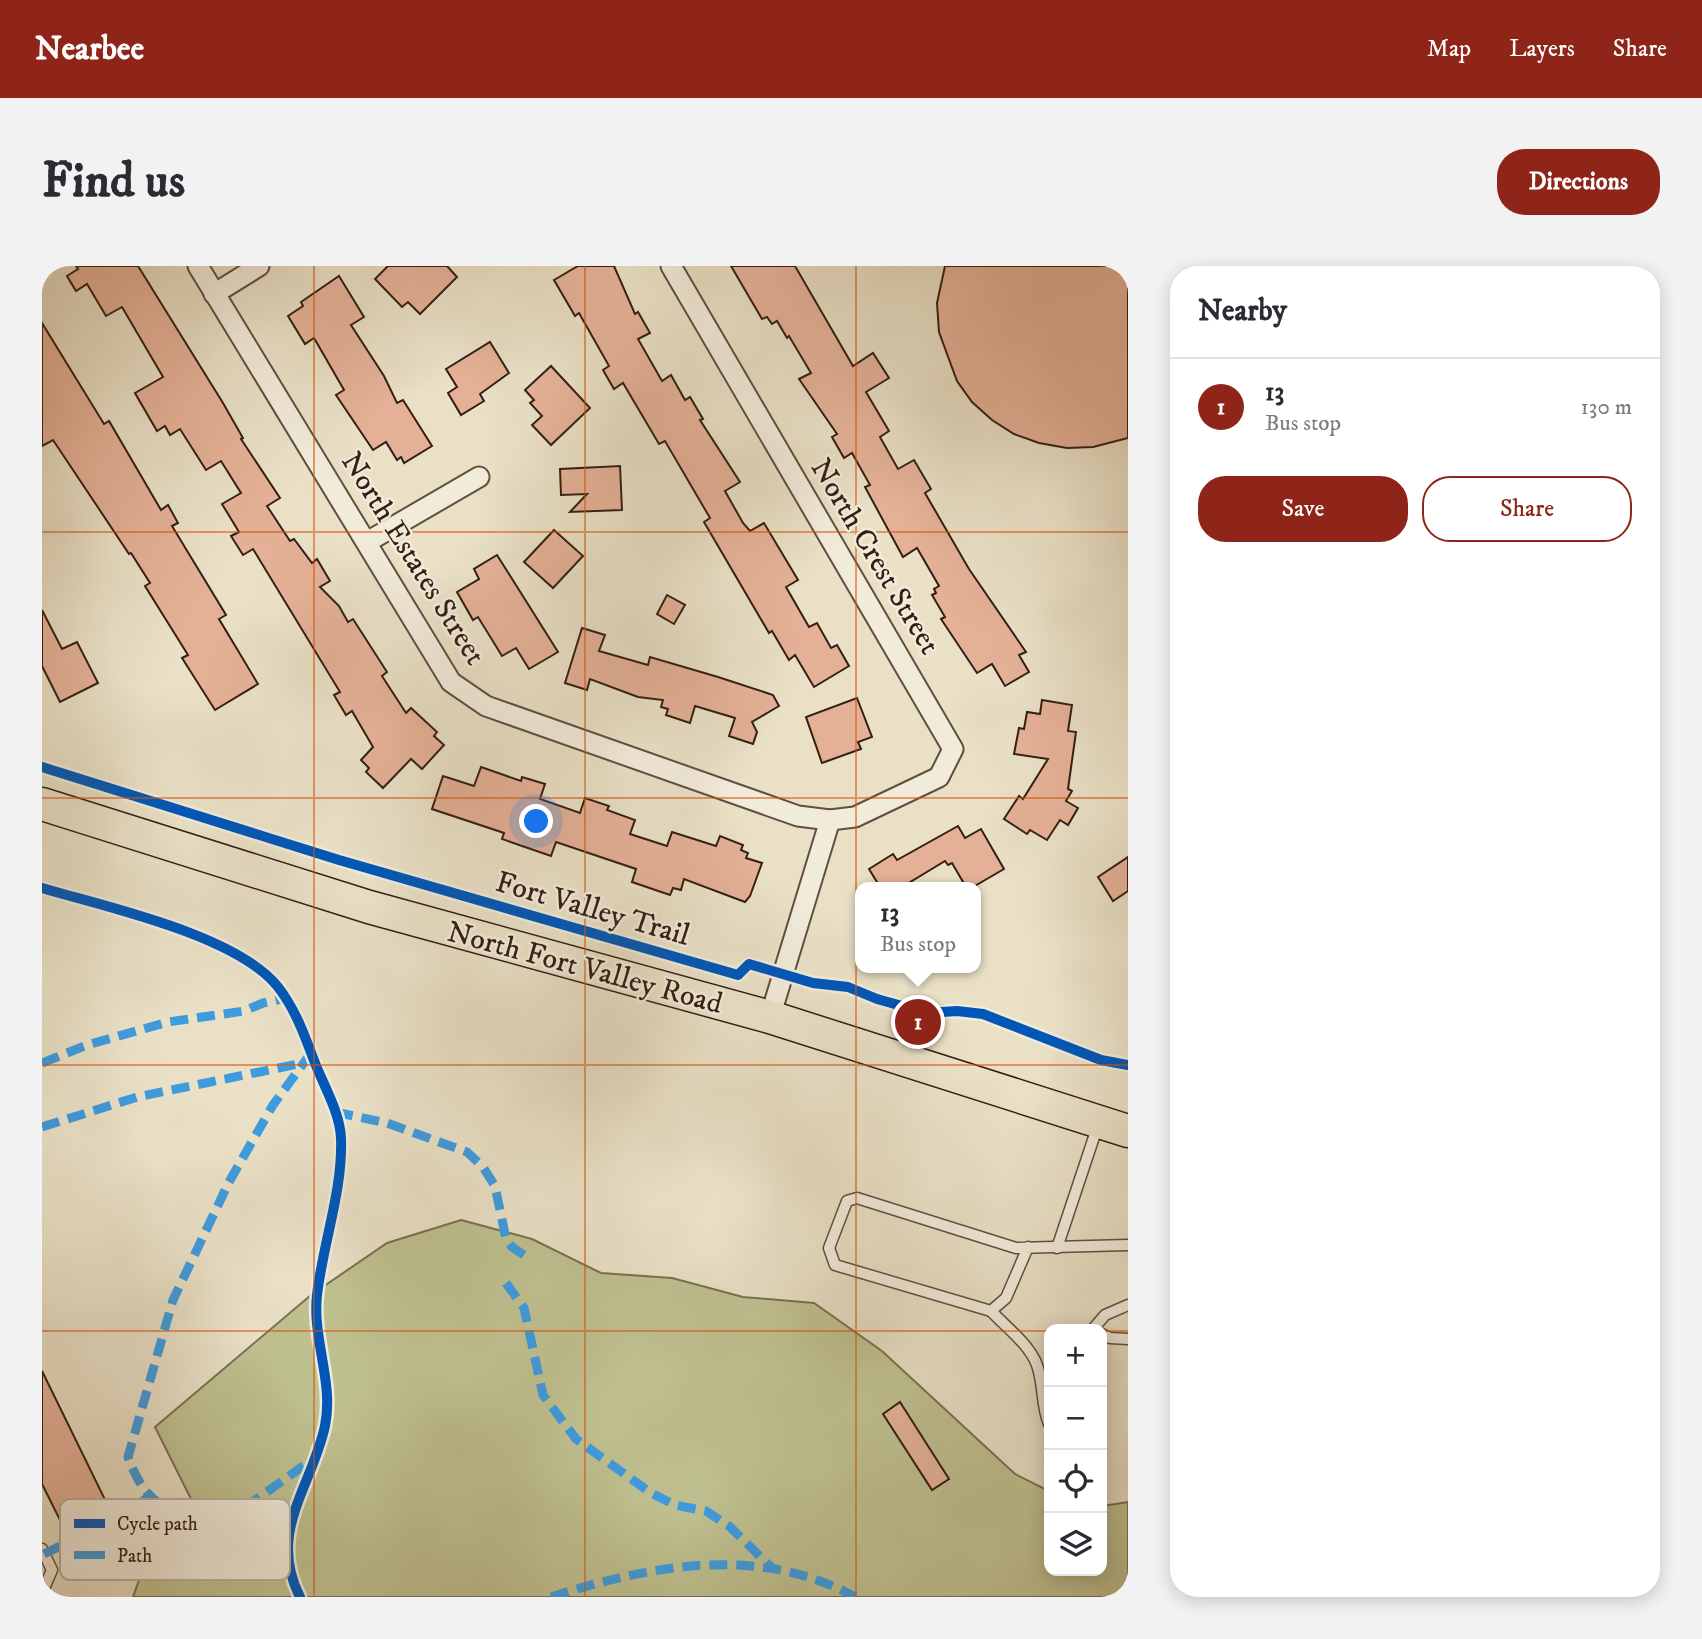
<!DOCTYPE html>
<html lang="en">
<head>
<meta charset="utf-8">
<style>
	body { margin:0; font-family:"IM FELL DW Pica",serif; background:#f2f2f3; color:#2b2b33 }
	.controls { position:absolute; right:21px; bottom:21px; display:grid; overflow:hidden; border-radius:14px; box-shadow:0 4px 18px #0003 }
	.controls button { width:63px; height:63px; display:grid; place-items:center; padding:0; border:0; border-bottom:2px solid #e1e1e2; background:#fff; color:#2b2b33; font:35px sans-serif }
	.you { position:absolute; left:495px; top:556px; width:24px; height:24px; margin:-18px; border:5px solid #fff; border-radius:50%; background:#1a73e8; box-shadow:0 0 0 10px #1a73e833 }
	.badge { display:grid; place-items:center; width:46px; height:46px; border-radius:50%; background:#8f2418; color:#fff; font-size:23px; font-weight:700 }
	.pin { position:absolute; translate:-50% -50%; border:4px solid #fff; box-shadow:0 2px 7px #0006 }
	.popup { position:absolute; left:813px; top:616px; width:126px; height:91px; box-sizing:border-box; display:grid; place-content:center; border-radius:14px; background:#fff; filter:drop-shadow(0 2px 5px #0005); font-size:23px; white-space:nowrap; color:#7c7c81 }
	.popup b { font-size:26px; color:#2b2b33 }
	.popup::after { content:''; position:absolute; left:50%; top:100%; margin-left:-14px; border:14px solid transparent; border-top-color:#fff }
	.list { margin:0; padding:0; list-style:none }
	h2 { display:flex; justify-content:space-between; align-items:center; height:91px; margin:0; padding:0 28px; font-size:30px }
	h2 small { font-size:23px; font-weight:400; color:#7c7c81 }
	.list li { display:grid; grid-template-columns:46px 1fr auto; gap:21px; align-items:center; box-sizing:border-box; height:98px; padding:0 28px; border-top:2px solid #e1e1e2 }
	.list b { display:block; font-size:26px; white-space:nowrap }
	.list p { margin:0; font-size:23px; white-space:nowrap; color:#7c7c81 }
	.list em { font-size:23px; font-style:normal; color:#7c7c81 }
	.actions { display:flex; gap:14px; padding:21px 28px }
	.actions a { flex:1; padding:16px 0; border:2px solid #8f2418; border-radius:28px; text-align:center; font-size:24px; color:#8f2418 }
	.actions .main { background:#8f2418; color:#fff }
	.icon { flex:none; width:38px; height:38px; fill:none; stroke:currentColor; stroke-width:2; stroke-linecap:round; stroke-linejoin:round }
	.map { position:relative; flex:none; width:1086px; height:1331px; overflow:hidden; border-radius:28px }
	header { display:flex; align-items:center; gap:42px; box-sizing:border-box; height:98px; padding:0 35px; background:#8f2418; color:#fff }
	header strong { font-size:33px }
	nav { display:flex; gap:38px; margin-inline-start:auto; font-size:24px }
	.intro { display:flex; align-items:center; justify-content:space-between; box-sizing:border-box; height:168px; padding:0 42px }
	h1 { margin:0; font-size:49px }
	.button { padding:18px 32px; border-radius:28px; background:#8f2418; color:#fff; font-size:24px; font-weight:700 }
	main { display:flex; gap:42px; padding:0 42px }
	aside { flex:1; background:#fff; border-radius:28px; box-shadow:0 4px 18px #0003 }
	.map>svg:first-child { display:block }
</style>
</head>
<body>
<header>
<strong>Nearbee</strong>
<nav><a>Map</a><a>Layers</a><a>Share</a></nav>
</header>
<div class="intro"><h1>Find us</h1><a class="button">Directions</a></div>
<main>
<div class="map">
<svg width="1086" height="1331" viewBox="0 0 1086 1331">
	<rect width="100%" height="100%" fill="#e9e0c6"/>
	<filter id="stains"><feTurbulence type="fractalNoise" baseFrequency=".00286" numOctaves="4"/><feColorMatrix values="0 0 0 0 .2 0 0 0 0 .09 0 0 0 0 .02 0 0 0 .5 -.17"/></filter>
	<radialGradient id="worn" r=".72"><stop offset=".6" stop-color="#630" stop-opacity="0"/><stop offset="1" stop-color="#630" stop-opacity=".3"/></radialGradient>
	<polygon fill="#bfc090" stroke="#7a6f52" stroke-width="2" points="419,954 490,973 559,1007 630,1012 701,1031 772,1037 840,1085 973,1208 1007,1225 1007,1305 1060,1305 1060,1240 1086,1236 1086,1331 91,1331 101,1303 150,1235 113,1161 269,1029 345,977"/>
	<g fill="#e4b197" stroke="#341e14" stroke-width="2">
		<polygon points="34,0 96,0 181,137 201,172 199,173 238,232 225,240 248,275 252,273 270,297 275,293 288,315 278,321 297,340 306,356 311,353 345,406 340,410 364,447 369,442 395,466 392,470 402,479 380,503 369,493 341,522 324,506 327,502 319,494 331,481 310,445 304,449 292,429 298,426 211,283 201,289 189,270 197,266 180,238 199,227 179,195 164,204 138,163 128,169 123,160 115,165 93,127 121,111 80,41 64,50 45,18 34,25 25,10 36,3"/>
		<polygon points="346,0 405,0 415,11 378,48 366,36 360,41 333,13"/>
		<polygon points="536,0 572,0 593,48 596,46 608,67 596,73 620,115 629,109 643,134 648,131 661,153 658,154 698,216 683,225 701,257 708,265 722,257 756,314 744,321 767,361 775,357 789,382 795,379 807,400 772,421 753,389 747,394 730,365 727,367 662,256 668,252 623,175 617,178 581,117 572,123 561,104 567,100 537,47 533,50 512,14"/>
		<polygon points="689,0 753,0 811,100 831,87 847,112 824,126 847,165 838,171 856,203 872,194 889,223 883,227 927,303 984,386 977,389 987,406 963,420 950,398 935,407 899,353 903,351 890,329 894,327 892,323 897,320 875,282 861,291 823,221 828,219 810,187 802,192 790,171 795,168 757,113 769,107 747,70 745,72 735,55 730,58 725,51 720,53"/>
		<polygon points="903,0 1086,0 1086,172 1051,181 1025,182 997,177 972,168 950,154 930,136 915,115 897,66 895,37"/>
		<polygon points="297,10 322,51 309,59 342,110 355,137 361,134 390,180 362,197 359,191 355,194 344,176 331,184 294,129 302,124 272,72 263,78 246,50 261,40 259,36"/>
		<polygon points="0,57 62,158 67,155 119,244 126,239 136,257 130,260 184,349 177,353 216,418 173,444 140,392 146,389 103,320 108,317 89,287 87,288 11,174 0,180"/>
		<polygon points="448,76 467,107 438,128 442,135 419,149 406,127 415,121 404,103"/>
		<polygon points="509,100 548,142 509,179 490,159 500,150 488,137 492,134 483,124"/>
		<polygon points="578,200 580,244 528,246 545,228 519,229 518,203"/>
		<polygon points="512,264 541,290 511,322 482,296"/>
		<polygon points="455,289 516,386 487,403 474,382 460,390 436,351 431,354 415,326 437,313 432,303"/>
		<polygon points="625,329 643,339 632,358 615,348"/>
		<polygon points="0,344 20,383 35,376 56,417 18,436 0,400"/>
		<polygon points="540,362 563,369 557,385 606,399 608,391 676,411 731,429 737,440 710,456 715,466 711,478 687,470 693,452 653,440 648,457 624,449 626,443 619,441 621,434 596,431 548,413 545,424 523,417"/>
		<polygon points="815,432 830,471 816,476 819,483 780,497 764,451"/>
		<polygon points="1000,434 1030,439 1026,465 1034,466 1026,523 1030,525 1024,535 1036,542 1026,559 1018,554 1005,574 988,564 985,568 962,553 977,530 981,533 1006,493 972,488 977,462 982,463 985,446 998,448"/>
		<polygon points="439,501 479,515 480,511 503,518 498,533 538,547 543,532 567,540 565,544 593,554 588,568 625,580 630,566 674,580 678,570 701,579 699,584 706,587 704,592 720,597 708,630 703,636 642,613 639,624 631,622 628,629 590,616 594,603 514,576 509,590 460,573 462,567 390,543 401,510 432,520"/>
		<polygon points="916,560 923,572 939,563 962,603 931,621 924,621 910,597 906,599 903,595 860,621 838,621 827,603 851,588 855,594"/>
		<polygon points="1086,591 1086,625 1071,635 1056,611"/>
		<polygon points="0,1105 70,1248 26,1270 0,1218"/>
		<polygon points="858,1136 907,1213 890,1224 841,1148"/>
	</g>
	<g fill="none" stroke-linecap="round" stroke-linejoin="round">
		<defs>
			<g id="service">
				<polyline points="986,981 964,1032 949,1045 793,999 787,982 805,935 815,932 974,982 1086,979"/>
				<polyline points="1015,982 1056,859"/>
				<path d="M949,1045C964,1061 987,1078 995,1099C1002,1118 999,1139 1007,1158"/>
				<polyline points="1051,1063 1063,1049 1086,1039"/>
				<polyline points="1060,1068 1068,1072 1086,1073"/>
				<polyline points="0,1283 10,1304 0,1327"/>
			</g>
			<g id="minor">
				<polyline points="156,0 409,416 444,440 756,550 788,554 813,551 897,511 911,483 629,0"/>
				<polyline points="172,28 217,0"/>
				<polyline points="325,276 437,211"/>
				<polyline points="728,751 788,554"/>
			</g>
			<polyline id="primary" points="0,538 327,641 728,751 1086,865"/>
		</defs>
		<use href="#service" stroke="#614e40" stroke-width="13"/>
		<use href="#minor" stroke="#614e40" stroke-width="23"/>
		<use href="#primary" stroke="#341e14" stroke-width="35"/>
		<use href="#service" stroke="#f1ebda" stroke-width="10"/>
		<use href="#minor" stroke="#f1ebda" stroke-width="19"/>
		<use href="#primary" stroke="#e9e0c6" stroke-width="32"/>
		<g stroke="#3e9bde" stroke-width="9" stroke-dasharray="18 9" stroke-linecap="butt">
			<path d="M269,787L231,839L187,916L131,1034L86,1191C109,1253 135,1244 191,1250L271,1193"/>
			<polyline points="0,797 45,779 126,756 202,745 221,737 244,732"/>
			<polyline points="293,846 345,857 425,886 441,901 453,920 464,973 470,981 488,993"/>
			<polyline points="0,861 95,831 261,797"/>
			<polyline points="464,1017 482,1042 501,1129 534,1173 609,1227 633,1239 664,1245 687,1260 731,1303"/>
			<path d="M191,1250C209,1268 219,1273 245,1269"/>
			<polyline points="2,1288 86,1247 106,1231"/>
			<path d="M509,1331C609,1299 717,1278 813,1331"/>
		</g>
		<defs>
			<g id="cycleway">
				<polyline points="0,501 297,594 696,709 707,698 771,717 806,721 835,733 885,747 915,745 941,748 1059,794 1086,799"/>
				<path d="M0,622C64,641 195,669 236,721C254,744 263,771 273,797C282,820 298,847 299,872C301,924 281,977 275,1029C270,1073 292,1116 283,1160C269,1223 225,1266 258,1331"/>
			</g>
		</defs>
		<use href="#cycleway" stroke="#f1ebda" stroke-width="15"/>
		<use href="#cycleway" stroke="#0057b8" stroke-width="10"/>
	</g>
	<path fill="none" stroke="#d6530d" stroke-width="2" stroke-opacity="0.55" d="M272,0V1331M543,0V1331M814,0V1331M0,266H1086M0,532H1086M0,799H1086M0,1065H1007M1060,1065H1086"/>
	<g text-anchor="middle" stroke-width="5" stroke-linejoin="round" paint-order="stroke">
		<g font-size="30" fill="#341e14" stroke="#f1ebda">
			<text transform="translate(834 290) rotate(59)" y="10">North Crest Street</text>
			<text transform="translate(372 292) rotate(58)" y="10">North Estates Street</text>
			<text transform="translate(551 642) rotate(16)" y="10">Fort Valley Trail</text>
			<text transform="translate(543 701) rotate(15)" y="10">North Fort Valley Road</text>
		</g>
	</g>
	<rect x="18" y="1233" width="230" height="81" rx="10" fill="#f1ebda" stroke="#b8ae9f" stroke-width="2"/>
	<rect x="32" y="1253" width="31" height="9" fill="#0057b8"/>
	<rect x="32" y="1285" width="31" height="8" fill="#3e9bde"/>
	<g font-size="19" fill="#341e14">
		<text x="75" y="1264">Cycle path</text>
		<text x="75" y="1296">Path</text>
	</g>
	<rect width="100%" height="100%" filter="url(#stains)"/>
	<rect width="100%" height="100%" fill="url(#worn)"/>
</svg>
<div class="controls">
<button>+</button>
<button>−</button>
<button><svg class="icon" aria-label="locate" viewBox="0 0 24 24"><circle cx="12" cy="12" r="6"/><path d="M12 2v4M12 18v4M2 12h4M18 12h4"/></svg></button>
<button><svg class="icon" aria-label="layers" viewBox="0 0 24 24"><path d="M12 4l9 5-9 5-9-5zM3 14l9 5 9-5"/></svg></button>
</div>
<div class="you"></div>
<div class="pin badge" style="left:876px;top:756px">1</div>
<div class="popup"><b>13</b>Bus stop</div>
</div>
<aside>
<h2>Nearby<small></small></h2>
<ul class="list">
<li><span class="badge">1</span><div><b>13</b><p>Bus stop</p></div><em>130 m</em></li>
</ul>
<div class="actions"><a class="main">Save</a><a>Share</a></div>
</aside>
</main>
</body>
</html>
